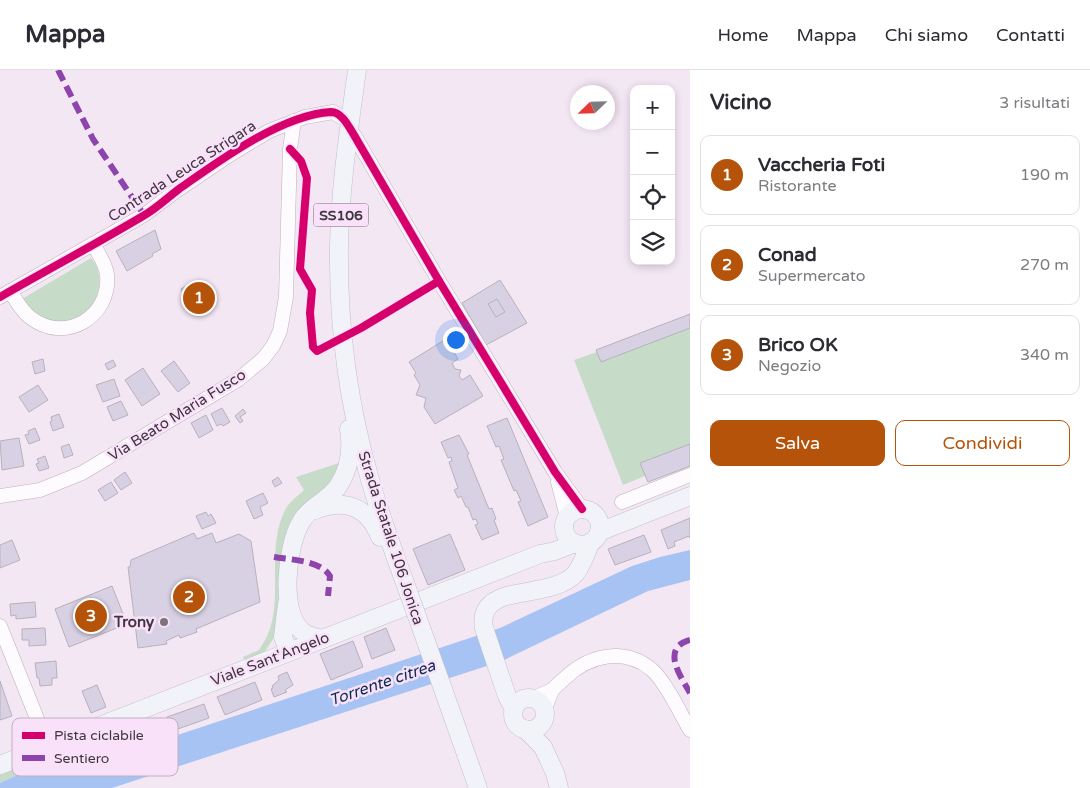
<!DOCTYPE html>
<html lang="it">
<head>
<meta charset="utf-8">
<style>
	body { margin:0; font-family:"Varela Round",sans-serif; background:#f2f2f3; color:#2b2b33 }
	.controls { position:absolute; right:15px; top:15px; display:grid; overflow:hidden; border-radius:10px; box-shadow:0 2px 8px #0003 }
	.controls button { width:45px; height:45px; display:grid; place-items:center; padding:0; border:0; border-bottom:1px solid #e1e1e2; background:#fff; color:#2b2b33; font:25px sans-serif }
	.compass { position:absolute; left:570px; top:15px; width:45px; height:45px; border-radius:50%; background:#fff; box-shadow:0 2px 8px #0003; rotate:247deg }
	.you { position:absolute; left:455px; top:269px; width:18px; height:18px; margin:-12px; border:4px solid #fff; border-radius:50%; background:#1a73e8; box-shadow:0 0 0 8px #1a73e833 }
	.badge { display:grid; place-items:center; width:32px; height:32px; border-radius:50%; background:#b45309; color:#fff; font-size:16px; font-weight:700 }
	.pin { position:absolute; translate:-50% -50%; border:2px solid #fff; box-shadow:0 1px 5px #0006 }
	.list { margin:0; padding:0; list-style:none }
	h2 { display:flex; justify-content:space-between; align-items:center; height:65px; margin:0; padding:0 20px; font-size:21px }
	h2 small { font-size:16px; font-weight:400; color:#7c7c81 }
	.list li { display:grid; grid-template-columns:32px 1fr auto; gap:15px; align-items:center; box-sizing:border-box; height:80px; margin:0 10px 10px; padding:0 10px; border:1px solid #e1e1e2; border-radius:10px }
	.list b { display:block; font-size:19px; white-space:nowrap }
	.list p { margin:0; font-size:16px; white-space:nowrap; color:#7c7c81 }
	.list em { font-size:16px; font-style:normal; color:#7c7c81 }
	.actions { display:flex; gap:10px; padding:15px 20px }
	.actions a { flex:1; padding:11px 0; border:1px solid #b45309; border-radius:10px; text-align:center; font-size:18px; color:#b45309 }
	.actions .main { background:#b45309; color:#fff }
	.icon { flex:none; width:28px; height:28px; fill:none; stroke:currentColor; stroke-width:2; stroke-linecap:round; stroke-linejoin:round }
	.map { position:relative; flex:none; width:690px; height:718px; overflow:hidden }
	header { display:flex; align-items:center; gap:30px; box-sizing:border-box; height:70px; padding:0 25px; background:#fff; border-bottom:1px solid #e1e1e2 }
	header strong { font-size:24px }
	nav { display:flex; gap:28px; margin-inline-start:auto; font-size:18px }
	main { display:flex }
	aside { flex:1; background:#fff }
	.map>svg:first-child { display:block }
</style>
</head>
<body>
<header>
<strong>Mappa</strong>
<nav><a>Home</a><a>Mappa</a><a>Chi siamo</a><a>Contatti</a></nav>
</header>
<main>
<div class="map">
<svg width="690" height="718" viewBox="0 0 690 718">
	<rect width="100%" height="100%" fill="#f4e7f4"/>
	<g fill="#c7dbc9">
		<path d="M91,188C107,206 99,237 78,249C69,254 54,253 44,249C41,248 36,246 34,244C29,241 25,233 22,229Z"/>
		<polygon points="690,244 690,396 648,412 645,406 623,415 574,290 597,282 596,280"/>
		<path d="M345,391L343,400L307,437L277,563L262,586L246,593L243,587L259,580C264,572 269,564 271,555C281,518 267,477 285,440C289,432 298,426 304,420L296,407Z"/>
		<polygon points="53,683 58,695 33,698 0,713 0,703"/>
	</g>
	<polygon fill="#a6c3f3" points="690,480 690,510 648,521 502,591 112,718 0,718 0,713 33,698 102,690 500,558 632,496 660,487"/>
	<g fill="#d8d1e4" stroke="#b8b1bc">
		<polygon points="155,160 161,179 152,184 153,186 127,201 116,181"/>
		<polygon points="500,210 527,253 486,275 462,233"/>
		<polygon points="194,212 198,218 184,225 181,219"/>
		<polygon points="204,215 214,232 209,235 199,218"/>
		<polygon points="204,229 208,236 196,243 192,237"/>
		<polygon points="497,229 505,242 496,247 488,234"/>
		<polygon points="690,244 690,258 601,292 596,280"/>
		<polygon points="446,269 458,289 452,293 455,299 461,300 459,306 462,310 470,305 483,326 435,354 424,337 426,328 416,325 420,315 414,305 416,303 409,292"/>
		<polygon points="43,289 45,301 35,304 32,292"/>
		<polygon points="113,290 116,296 108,300 105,294"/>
		<polygon points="174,291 190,313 178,322 161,301"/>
		<polygon points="143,298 160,324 142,336 125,310"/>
		<polygon points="114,309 120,326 103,332 96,315"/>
		<polygon points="38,315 48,330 29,342 19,327"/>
		<polygon points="121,331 128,345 113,351 107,337"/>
		<polygon points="222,338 230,352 223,356 221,354 217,356 211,344"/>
		<polygon points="243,339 246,343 240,347 243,351 240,353 235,346"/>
		<polygon points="59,344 64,357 53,361 50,352 52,351 51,347"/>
		<polygon points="206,345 213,360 199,368 191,353"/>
		<polygon points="507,348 548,447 528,456 518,432 521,431 516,420 514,421 501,390 504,389 499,376 496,377 487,356"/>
		<polygon points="35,358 40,370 29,374 25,365 29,364 28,361"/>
		<polygon points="459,365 469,384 467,385 489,439 492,438 496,449 494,450 499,463 482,470 475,455 478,454 476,449 473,450 468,437 466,437 461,426 458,428 454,420 458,418 449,392 452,391 451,387 448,388 441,372"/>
		<polygon points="19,368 24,396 2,400 0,371"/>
		<polygon points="69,374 73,385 64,388 61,377"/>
		<polygon points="690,374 690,396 648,412 640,393"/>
		<polygon points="45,386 49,398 39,401 36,394 39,393 37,389"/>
		<polygon points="125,402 132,413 121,420 114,410"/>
		<polygon points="278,407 282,413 275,417 272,411"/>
		<polygon points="111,412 118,423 105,431 98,420"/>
		<polygon points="263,423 268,433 260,437 263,445 254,449 246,431"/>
		<polygon points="206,442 208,446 211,444 216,453 202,459 196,446"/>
		<polygon points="690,448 690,468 689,466 674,472 675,476 668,479 661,460"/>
		<polygon points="194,463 197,469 212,463 216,473 239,464 251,471 260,532 196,559 197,562 180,568 179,565 166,571 167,574 138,578 128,497 130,497 131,490"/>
		<polygon points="450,464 465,500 428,515 413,479"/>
		<polygon points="644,465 651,482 615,495 608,479"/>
		<polygon points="12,470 20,490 0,498 0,475"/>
		<polygon points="112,516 127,554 69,577 55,539"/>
		<polygon points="35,532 36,547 16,549 16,545 11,546 10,534"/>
		<polygon points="45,558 46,575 29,576 29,570 22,570 22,559"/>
		<polygon points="386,558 395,580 372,589 364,567"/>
		<polygon points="353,571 363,597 331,610 320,584"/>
		<polygon points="56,591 57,608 52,608 52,615 40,616 39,608 37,608 35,593"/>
		<polygon points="287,602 293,615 285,620 287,622 274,627 271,619 273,618 272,616 279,610 278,606"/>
		<polygon points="0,611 12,646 0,650"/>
		<polygon points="255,612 262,630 225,645 217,627"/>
		<polygon points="97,615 106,637 91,643 82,621"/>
		<polygon points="204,634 209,648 172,661 167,647"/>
	</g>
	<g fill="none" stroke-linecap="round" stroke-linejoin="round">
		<defs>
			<g id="minor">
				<polyline points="354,65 439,211 500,311 555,402 582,439"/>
				<path d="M10,221C16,230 22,242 31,248C65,274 111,247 107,205C106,194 98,183 93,174"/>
				<polyline points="0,227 144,145 179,119 231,84 269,61 305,47 333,42 341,47"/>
				<polyline points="558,412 567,447"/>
				<polyline points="0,426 40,420 82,403 239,309 263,289 273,276 280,261 286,227 290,79 294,51"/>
				<polyline points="622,432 690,405"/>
				<polyline points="0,556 48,676"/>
				<polyline points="534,628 552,620"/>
				<path d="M545,639C547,633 549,627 552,621C555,616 561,612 565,608C589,585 624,577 651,599C666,612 680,643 690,660"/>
			</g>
			<g id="major">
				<path d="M357,0C349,59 340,118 339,177C338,254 348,332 369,406C380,446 395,485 409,524"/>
				<circle cx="582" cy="457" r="18"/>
				<path d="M315,440C346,428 368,437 380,467"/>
				<polyline points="599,462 690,426"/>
				<polyline points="287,534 283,567 289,582"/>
				<path d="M323,569C316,567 308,567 302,561C279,542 287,475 301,452C311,435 330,430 339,415C350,398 352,378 349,359"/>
				<polyline points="443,619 478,718"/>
				<circle cx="529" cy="644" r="16"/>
				<path d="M514,639L507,626L484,558C481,542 488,533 503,527C523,521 561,520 575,504C582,496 586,482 591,472"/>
				<polyline points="525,659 543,677 555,703 559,718"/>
				<polyline points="0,695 540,484 555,481 575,473"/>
			</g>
		</defs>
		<use href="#minor" stroke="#bbb1bb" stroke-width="15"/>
		<use href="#major" stroke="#c2c0cb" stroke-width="19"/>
		<use href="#minor" stroke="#fdfbfd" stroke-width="14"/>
		<use href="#major" stroke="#f2f3f8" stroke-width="18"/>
		<defs>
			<polyline id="major-bridge" points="409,524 443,619"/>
		</defs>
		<use href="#major-bridge" stroke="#c2c0cb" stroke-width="19" stroke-linecap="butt"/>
		<use href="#major-bridge" stroke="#f2f3f8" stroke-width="18"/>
		<g stroke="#8e44ad" stroke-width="6" stroke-dasharray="12 6" stroke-linecap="butt">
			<polyline points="58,0 93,69 144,145"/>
			<path d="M274,487C292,490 320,490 330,506L328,526"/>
			<path d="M690,570C660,578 681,607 690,623"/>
		</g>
		<defs>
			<g id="cycleway">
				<polyline points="290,79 301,91 307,108 300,199 312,220 310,243 313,277 317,281 361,258 439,211"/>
				<path d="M0,227C47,200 96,174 143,146C156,139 167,128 179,119C219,91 281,45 331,42C342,42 349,57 354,65L439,211L500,311L555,402L582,439"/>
			</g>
		</defs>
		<use href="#cycleway" stroke="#f9e2f9" stroke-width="11"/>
		<use href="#cycleway" stroke="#d6006c" stroke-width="8"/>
	</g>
	<circle fill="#7e747e" stroke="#f9e2f9" stroke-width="2" cx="164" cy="552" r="5"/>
	<g text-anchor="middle" stroke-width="5" stroke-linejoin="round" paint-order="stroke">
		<rect fill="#f9e2f9" stroke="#776a77" stroke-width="1" x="313.5" y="133.5" width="55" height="23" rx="4"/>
		<g font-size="14" font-weight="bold" fill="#3f363f">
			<text x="341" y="150">SS106</text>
		</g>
		<g font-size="15" fill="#3f363f" stroke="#f9e2f9">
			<text transform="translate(182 101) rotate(-33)" y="5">Contrada Leuca Strigara</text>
			<text transform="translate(177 345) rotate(-32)" y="5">Via Beato Maria Fusco</text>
			<text transform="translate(391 468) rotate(72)" y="5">Strada Statale 106 Jonica</text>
			<text transform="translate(270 589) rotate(-21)" y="5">Viale Sant'Angelo</text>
		</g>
		<g font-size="15" font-weight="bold" fill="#3f363f" stroke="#f9e2f9" text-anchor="end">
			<text x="154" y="557">Trony</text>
		</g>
		<g font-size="16" font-style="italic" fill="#0a2b52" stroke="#f9e2f9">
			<text transform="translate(382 612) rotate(-19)" y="6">Torrente citrea</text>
		</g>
	</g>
	<rect x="12" y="648" width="166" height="58" rx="8" fill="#f9e2f9" stroke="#c1aec1" stroke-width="1"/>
	<rect x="22" y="662" width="23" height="7" fill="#d6006c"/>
	<rect x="22" y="685" width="23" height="6" fill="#8e44ad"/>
	<g font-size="14" fill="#3f363f">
		<text x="54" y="670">Pista ciclabile</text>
		<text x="54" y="693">Sentiero</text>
	</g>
</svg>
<div class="controls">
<button>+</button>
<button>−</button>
<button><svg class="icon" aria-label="locate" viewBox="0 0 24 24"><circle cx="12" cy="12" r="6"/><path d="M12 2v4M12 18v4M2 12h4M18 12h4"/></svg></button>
<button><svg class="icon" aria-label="layers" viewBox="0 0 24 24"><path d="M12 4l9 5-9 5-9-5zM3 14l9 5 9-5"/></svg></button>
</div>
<svg class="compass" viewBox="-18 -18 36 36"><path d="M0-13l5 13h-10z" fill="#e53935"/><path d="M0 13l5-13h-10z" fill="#7c7c81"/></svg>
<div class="you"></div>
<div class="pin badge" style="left:199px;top:228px">1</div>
<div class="pin badge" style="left:189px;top:527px">2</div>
<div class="pin badge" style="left:91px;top:546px">3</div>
</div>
<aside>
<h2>Vicino<small>3 risultati</small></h2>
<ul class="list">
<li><span class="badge">1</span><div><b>Vaccheria Foti</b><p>Ristorante</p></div><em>190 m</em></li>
<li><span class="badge">2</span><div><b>Conad</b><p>Supermercato</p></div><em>270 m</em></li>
<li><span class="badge">3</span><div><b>Brico OK</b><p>Negozio</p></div><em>340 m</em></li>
</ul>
<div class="actions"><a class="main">Salva</a><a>Condividi</a></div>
</aside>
</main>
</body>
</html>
